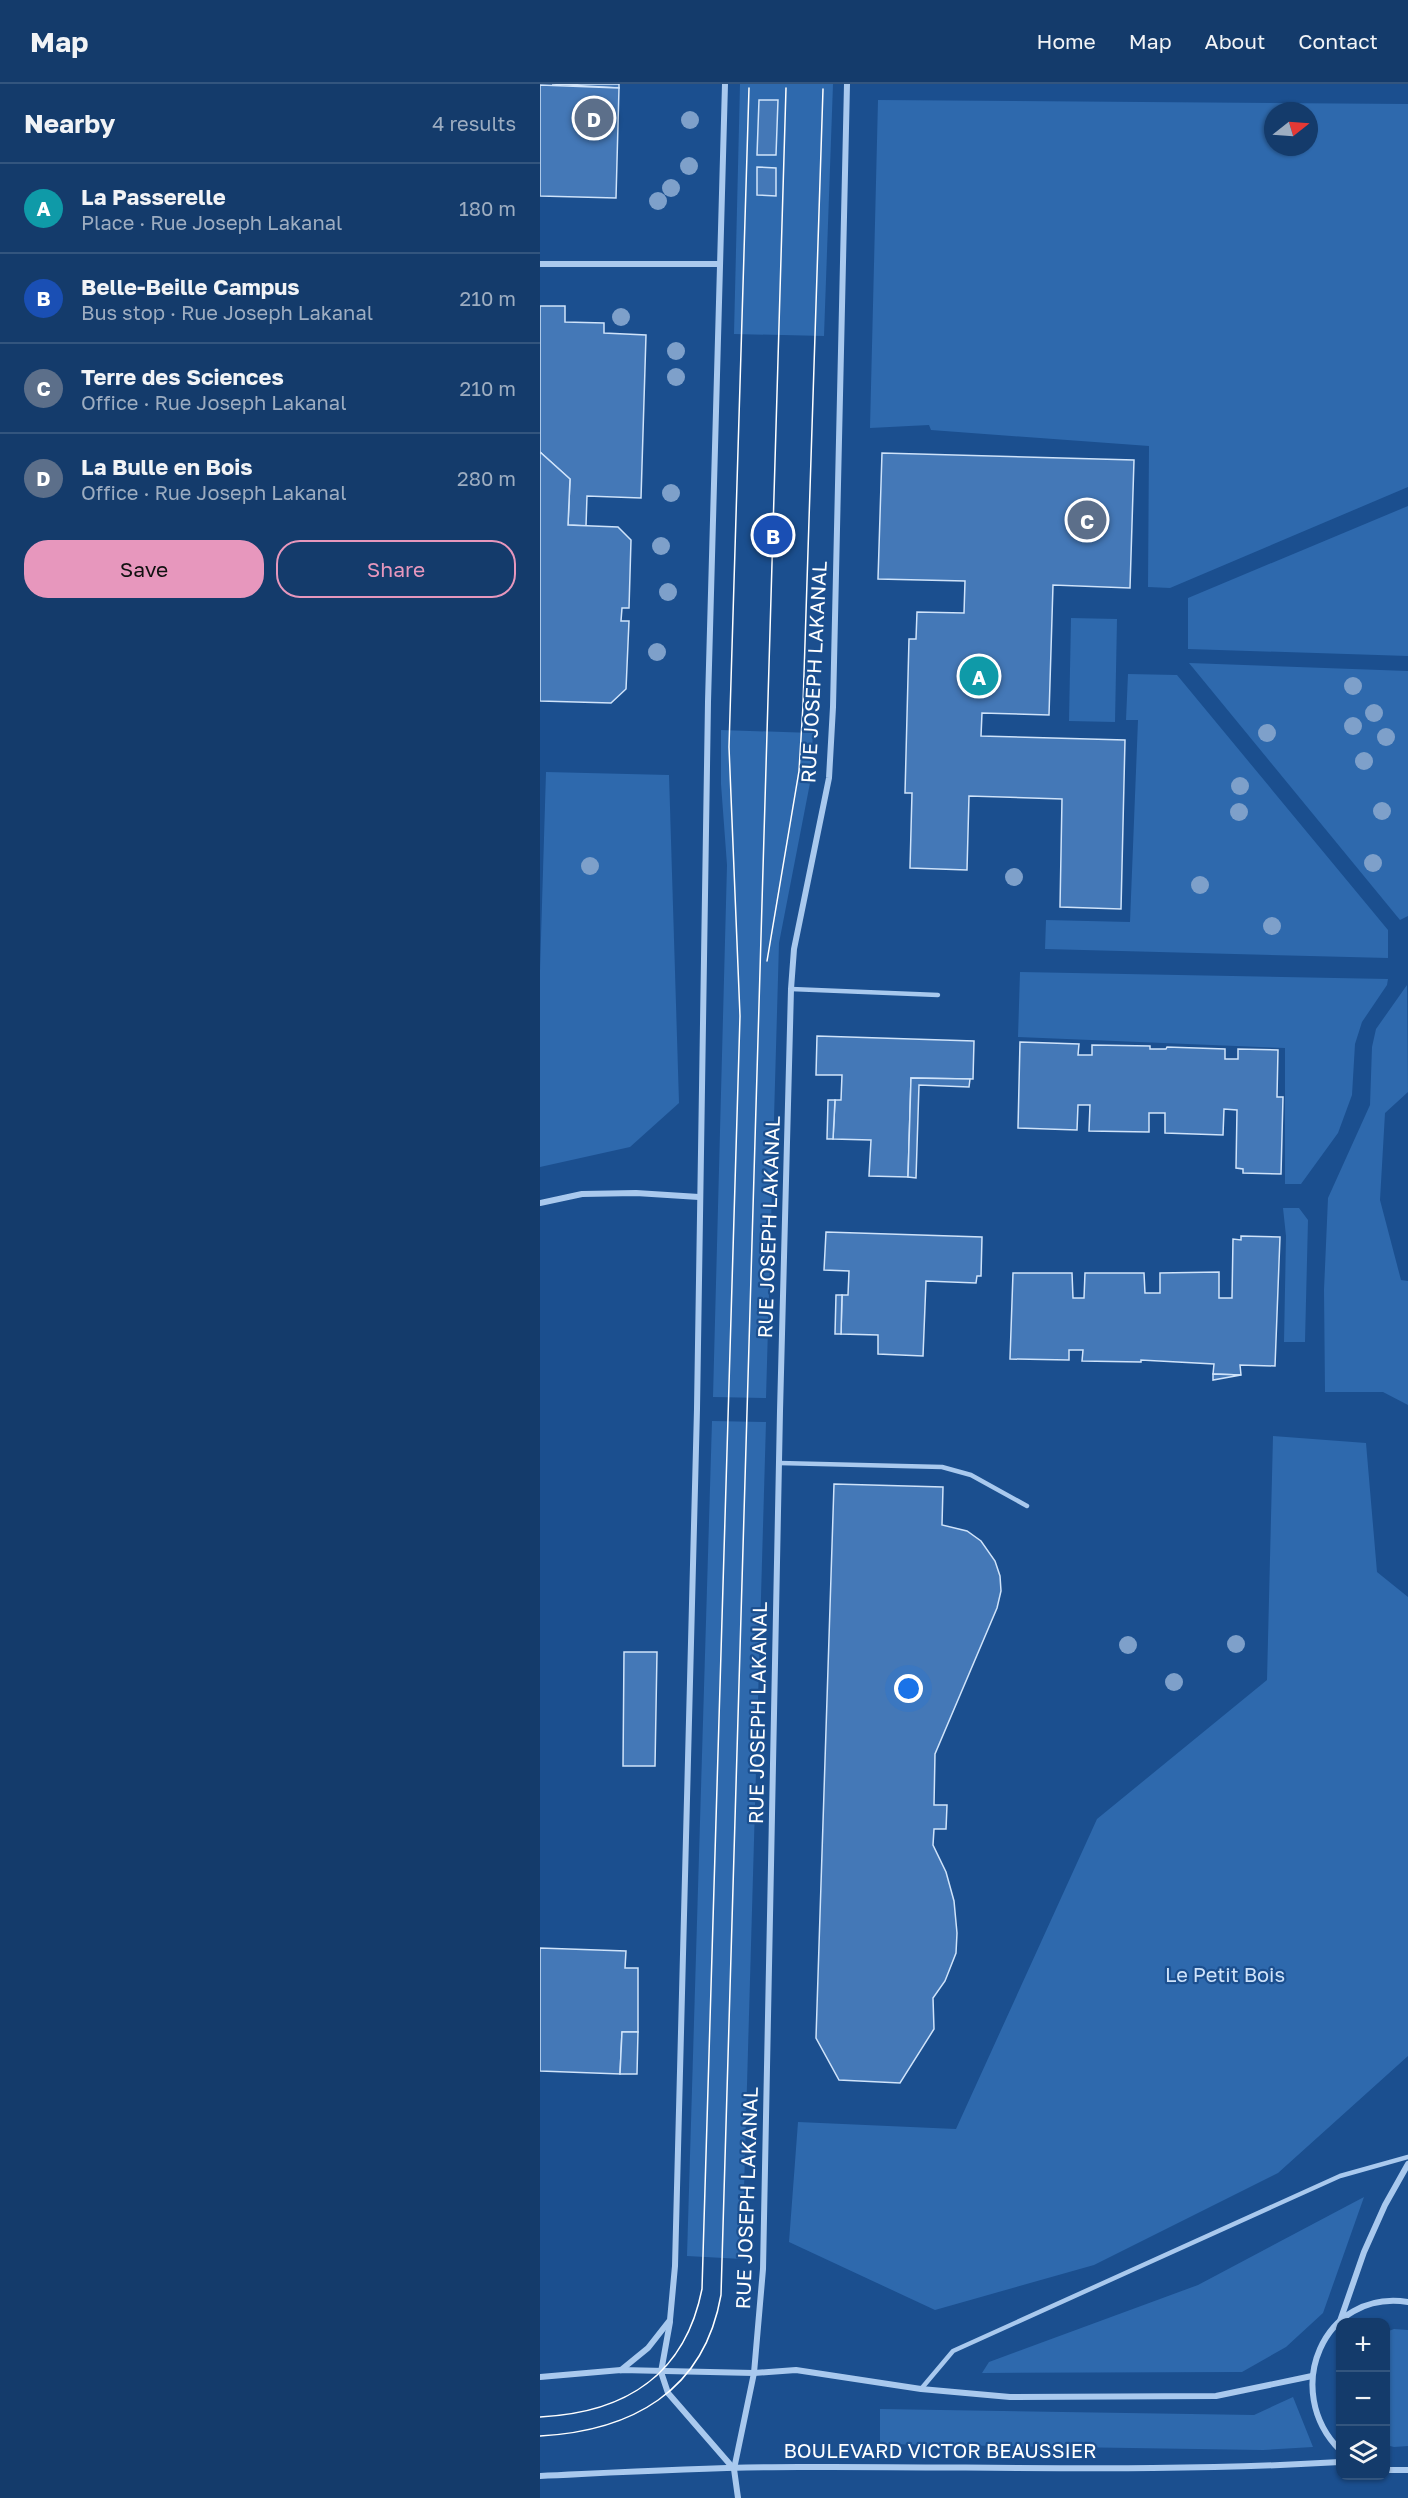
<!DOCTYPE html>
<html lang="en">
<head>
<meta charset="utf-8">
<style>
	body { margin:0; font-family:"Golos Text",sans-serif; background:#214673; color:#f1f3f6 }
	.controls { position:absolute; right:18px; bottom:18px; display:grid; overflow:hidden; border-radius:12px; box-shadow:0 2px 4px #0004 }
	.controls button { width:54px; height:54px; display:grid; place-items:center; padding:0; border:0; border-bottom:2px solid #33557e; background:#143b6b; color:#f1f3f6; font:30px sans-serif }
	.compass { position:absolute; left:724px; top:18px; width:54px; height:54px; border-radius:50%; background:#143b6b; box-shadow:0 2px 4px #0004; rotate:73deg }
	.you { position:absolute; left:369px; top:1605px; width:21px; height:21px; margin:-15px; border:4px solid #fff; border-radius:50%; background:#1a73e8; box-shadow:0 0 0 9px #1a73e833 }
	.badge { display:grid; place-items:center; width:39px; height:39px; border-radius:50%; background:#e797bd; color:#fff; font-size:20px; font-weight:700 }
	.pin { position:absolute; translate:-50% -50%; border:3px solid #fff; box-shadow:0 2px 6px #0006 }
	.list { margin:0; padding:0; list-style:none }
	h2 { display:flex; justify-content:space-between; align-items:center; height:78px; margin:0; padding:0 24px; font-size:26px }
	h2 small { font-size:20px; font-weight:400; color:#9dadc1 }
	.list li { display:grid; grid-template-columns:39px 1fr auto; gap:18px; align-items:center; box-sizing:border-box; height:90px; padding:0 24px; border-top:2px solid #33557e }
	.list b { display:block; font-size:22px; white-space:nowrap }
	.list p { margin:0; font-size:20px; white-space:nowrap; color:#9dadc1 }
	.list em { font-size:20px; font-style:normal; color:#9dadc1 }
	.actions { display:flex; gap:12px; padding:18px 24px }
	.actions a { flex:1; padding:14px 0; border:2px solid #e797bd; border-radius:24px; text-align:center; font-size:21px; color:#e797bd }
	.actions .main { background:#e797bd; color:#111 }
	.icon { flex:none; width:33px; height:33px; fill:none; stroke:currentColor; stroke-width:2; stroke-linecap:round; stroke-linejoin:round }
	.map { position:relative; flex:none; width:868px; height:2414px; overflow:hidden }
	header { display:flex; align-items:center; gap:36px; box-sizing:border-box; height:84px; padding:0 30px; background:#143b6b; border-bottom:2px solid #33557e }
	header strong { font-size:28px }
	nav { display:flex; gap:33px; margin-inline-start:auto; font-size:21px }
	main { display:flex }
	aside { flex:1; background:#143b6b }
	.map>svg:first-child { display:block }
</style>
</head>
<body>
<header>
<strong>Map</strong>
<nav><a>Home</a><a>Map</a><a>About</a><a>Contact</a></nav>
</header>
<main>
<aside>
<h2>Nearby<small>4 results</small></h2>
<ul class="list">
<li><span class="badge" style="background:#0f9aa8">A</span><div><b>La Passerelle</b><p>Place · Rue Joseph Lakanal</p></div><em>180 m</em></li>
<li><span class="badge" style="background:#1a4fb4">B</span><div><b>Belle-Beille Campus</b><p>Bus stop · Rue Joseph Lakanal</p></div><em>210 m</em></li>
<li><span class="badge" style="background:#5c6f8a">C</span><div><b>Terre des Sciences</b><p>Office · Rue Joseph Lakanal</p></div><em>210 m</em></li>
<li><span class="badge" style="background:#5c6f8a">D</span><div><b>La Bulle en Bois</b><p>Office · Rue Joseph Lakanal</p></div><em>280 m</em></li>
</ul>
<div class="actions"><a class="main">Save</a><a>Share</a></div>
</aside>
<div class="map">
<svg width="868" height="2414" viewBox="0 0 868 2414">
	<rect width="100%" height="100%" fill="#1b4f8f"/>
	<g fill="#2e69ad" fill-rule="evenodd">
		<polygon points="200,0 293,0 284,252 194,250"/>
		<path d="M338,16L868,20V403L630,504L608,503L609,362L391,346L389,341L330,344ZM733,27H769V63H733Z"/>
		<polygon points="868,422 868,572 648,565 648,514"/>
		<polygon points="531,534 577,535 575,638 529,637"/>
		<polygon points="649,579 868,587 868,832 860,836"/>
		<polygon points="588,590 637,591 848,846 848,874 505,865 506,836 590,838 598,636 586,636"/>
		<polygon points="181,646 273,649 270,699 239,859 226,1314 173,1313 187,781 181,700"/>
		<polygon points="6,688 129,691 139,1019 90,1063 0,1083 0,886"/>
		<polygon points="480,888 848,895 847,901 822,938 815,960 812,1011 798,1049 761,1100 745,1100 745,964 478,953"/>
		<polygon points="867,901 868,1008 845,1029 840,1116 861,1196 868,1197 868,1321 843,1308 785,1308 784,1206 788,1114 830,1021 832,963 836,945"/>
		<polygon points="743,1124 759,1124 768,1136 765,1258 744,1258 746,1152"/>
		<polygon points="172,1337 226,1338 202,2175 147,2172"/>
		<polygon points="733,1352 826,1359 837,1488 868,1513 868,1972 738,2089 554,2181 395,2226 249,2158 258,2038 416,2045 557,1735 727,1596"/>
		<polygon points="824,2113 783,2229 746,2263 702,2288 442,2289 449,2278 658,2201"/>
		<polygon points="854,2245 868,2246 868,2362 854,2363 846,2361 846,2248"/>
		<polygon points="753,2313 773,2363 723,2366 340,2360 340,2325 714,2331"/>
	</g>
	<g fill="#4478b7" stroke="#cfe3fa" stroke-width="1.5">
		<polygon points="12,0 79,0 79,4"/>
		<polygon points="0,1 79,4 76,114 0,112"/>
		<polygon points="219,16 238,16 236,71 217,71"/>
		<polygon points="217,83 236,84 236,112 217,111"/>
		<polygon points="0,222 25,222 25,238 64,239 64,249 106,251 101,414 47,412 46,442 28,441 30,395 0,368"/>
		<polygon points="0,368 30,395 28,441 78,443 91,456 89,524 82,524 81,537 89,537 86,605 71,619 0,617"/>
		<polygon points="342,369 594,376 590,504 513,501 509,631 442,629 441,652 585,656 581,825 520,823 522,715 429,712 427,786 370,784 372,709 365,709 369,555 376,555 377,528 424,529 425,497 338,495"/>
		<polygon points="277,952 434,957 433,995 371,994 368,1093 329,1092 331,1056 293,1055 295,1016 301,1016 302,991 276,991"/>
		<polygon points="480,958 539,960 538,971 552,971 552,961 610,962 610,965 626,965 627,963 685,965 685,975 698,975 698,965 738,966 737,1013 743,1013 741,1090 703,1089 703,1085 696,1084 697,1026 684,1025 683,1051 625,1049 625,1029 609,1029 609,1048 549,1047 550,1021 538,1021 537,1046 478,1044"/>
		<polygon points="371,994 430,995 429,1003 379,1001 376,1094 368,1093"/>
		<polygon points="288,1016 295,1016 293,1055 287,1055"/>
		<polygon points="286,1148 442,1153 441,1192 437,1192 436,1199 386,1197 383,1272 338,1270 338,1251 301,1250 302,1211 308,1211 309,1187 284,1186"/>
		<polygon points="701,1152 740,1153 735,1282 700,1281 701,1291 673,1290 674,1280 601,1276 601,1278 542,1277 543,1266 529,1266 529,1276 470,1275 473,1189 532,1189 533,1214 544,1214 545,1189 604,1189 605,1209 620,1209 620,1189 679,1188 679,1214 692,1214 693,1155 701,1156"/>
		<polygon points="296,1211 302,1211 301,1250 295,1250"/>
		<polygon points="673,1290 701,1291 673,1296"/>
		<polygon points="294,1400 403,1403 402,1441 427,1447 441,1457 455,1477 460,1492 461,1507 457,1524 395,1670 394,1721 407,1721 406,1745 394,1745 393,1761 406,1788 414,1817 417,1849 416,1869 405,1897 393,1914 394,1945 360,1999 299,1996 276,1954"/>
		<polygon points="84,1568 117,1568 115,1682 83,1682"/>
		<polygon points="0,1864 86,1867 85,1884 98,1884 98,1948 82,1948 80,1990 0,1987"/>
		<polygon points="82,1948 98,1948 97,1990 80,1990"/>
	</g>
	<g fill="none" stroke-linecap="round" stroke-linejoin="round">
		<g stroke="#a9c9ee" stroke-width="4.5">
			<polyline points="251,905 398,911"/>
			<polyline points="239,1379 402,1383 431,1391 487,1422"/>
			<polyline points="381,2305 413,2267 800,2092 868,2073"/>
		</g>
		<g stroke="#a9c9ee" stroke-width="6">
			<polyline points="0,180 180,180"/>
			<polyline points="0,1119 42,1110 96,1109 159,1113"/>
			<polyline points="800,2237 824,2168 845,2121 868,2080"/>
			<polyline points="130,2238 121,2288 128,2309 194,2385"/>
			<polyline points="81,2286 108,2264 130,2236 135,2182 157,1325 168,618 185,0"/>
			<polyline points="0,2293 81,2286 214,2289 256,2286 381,2305 470,2313 676,2312 772,2292"/>
			<path d="M800,2366C741,2307 783,2205 868,2218"/>
			<polyline points="846,2386 868,2386"/>
			<path d="M0,2392C86,2388 173,2383 259,2383C439,2382 620,2389 800,2378"/>
			<polyline points="198,2414 194,2385 214,2289 223,2185 240,1327 251,905 254,865 289,694 293,623 307,0"/>
		</g>
		<g stroke="#fff" stroke-width="1.5">
			<polyline points="227,877 259,687 263,621 283,5"/>
			<path d="M0,2333C85,2329 145,2291 162,2205L200,932L189,663L209,4"/>
			<path d="M0,2352C91,2347 164,2308 181,2211L246,4"/>
		</g>
	</g>
	<g fill="#7ea0ca">
		<circle cx="150" cy="36" r="9"/>
		<circle cx="149" cy="82" r="9"/>
		<circle cx="131" cy="104" r="9"/>
		<circle cx="118" cy="117" r="9"/>
		<circle cx="81" cy="233" r="9"/>
		<circle cx="136" cy="267" r="9"/>
		<circle cx="136" cy="293" r="9"/>
		<circle cx="131" cy="409" r="9"/>
		<circle cx="121" cy="462" r="9"/>
		<circle cx="128" cy="508" r="9"/>
		<circle cx="117" cy="568" r="9"/>
		<circle cx="813" cy="602" r="9"/>
		<circle cx="834" cy="629" r="9"/>
		<circle cx="813" cy="642" r="9"/>
		<circle cx="727" cy="649" r="9"/>
		<circle cx="846" cy="653" r="9"/>
		<circle cx="824" cy="677" r="9"/>
		<circle cx="700" cy="702" r="9"/>
		<circle cx="842" cy="727" r="9"/>
		<circle cx="699" cy="728" r="9"/>
		<circle cx="833" cy="779" r="9"/>
		<circle cx="50" cy="782" r="9"/>
		<circle cx="474" cy="793" r="9"/>
		<circle cx="660" cy="801" r="9"/>
		<circle cx="732" cy="842" r="9"/>
		<circle cx="696" cy="1560" r="9"/>
		<circle cx="588" cy="1561" r="9"/>
		<circle cx="634" cy="1598" r="9"/>
	</g>
	<g text-anchor="middle" stroke-width="4.5" stroke-linejoin="round" paint-order="stroke">
		<g font-size="20" fill="#fff" stroke="#1b4f8f">
			<text transform="translate(274 588) rotate(-87)" y="7">RUE JOSEPH LAKANAL</text>
			<text transform="translate(229 1143) rotate(-88)" y="7">RUE JOSEPH LAKANAL</text>
			<text transform="translate(218 1629) rotate(-89)" y="7">RUE JOSEPH LAKANAL</text>
			<text transform="translate(207 2114) rotate(-88)" y="7">RUE JOSEPH LAKANAL</text>
			<text x="400" y="2374">BOULEVARD VICTOR BEAUSSIER</text>
		</g>
		<g font-size="20" fill="#cfe3fa" stroke="#1b4f8f">
			<text x="685" y="1898">Le Petit Bois</text>
		</g>
	</g>
</svg>
<div class="controls">
<button>+</button>
<button>−</button>
<button><svg class="icon" aria-label="layers" viewBox="0 0 24 24"><path d="M12 4l9 5-9 5-9-5zM3 14l9 5 9-5"/></svg></button>
</div>
<svg class="compass" viewBox="-18 -18 36 36"><path d="M0-13l5 13h-10z" fill="#e53935"/><path d="M0 13l5-13h-10z" fill="#9dadc1"/></svg>
<div class="you"></div>
<div class="pin badge" style="left:439px;top:592px;background:#0f9aa8">A</div>
<div class="pin badge" style="left:233px;top:451px;background:#1a4fb4">B</div>
<div class="pin badge" style="left:547px;top:436px;background:#5c6f8a">C</div>
<div class="pin badge" style="left:54px;top:34px;background:#5c6f8a">D</div>
</div>
</main>
</body>
</html>
